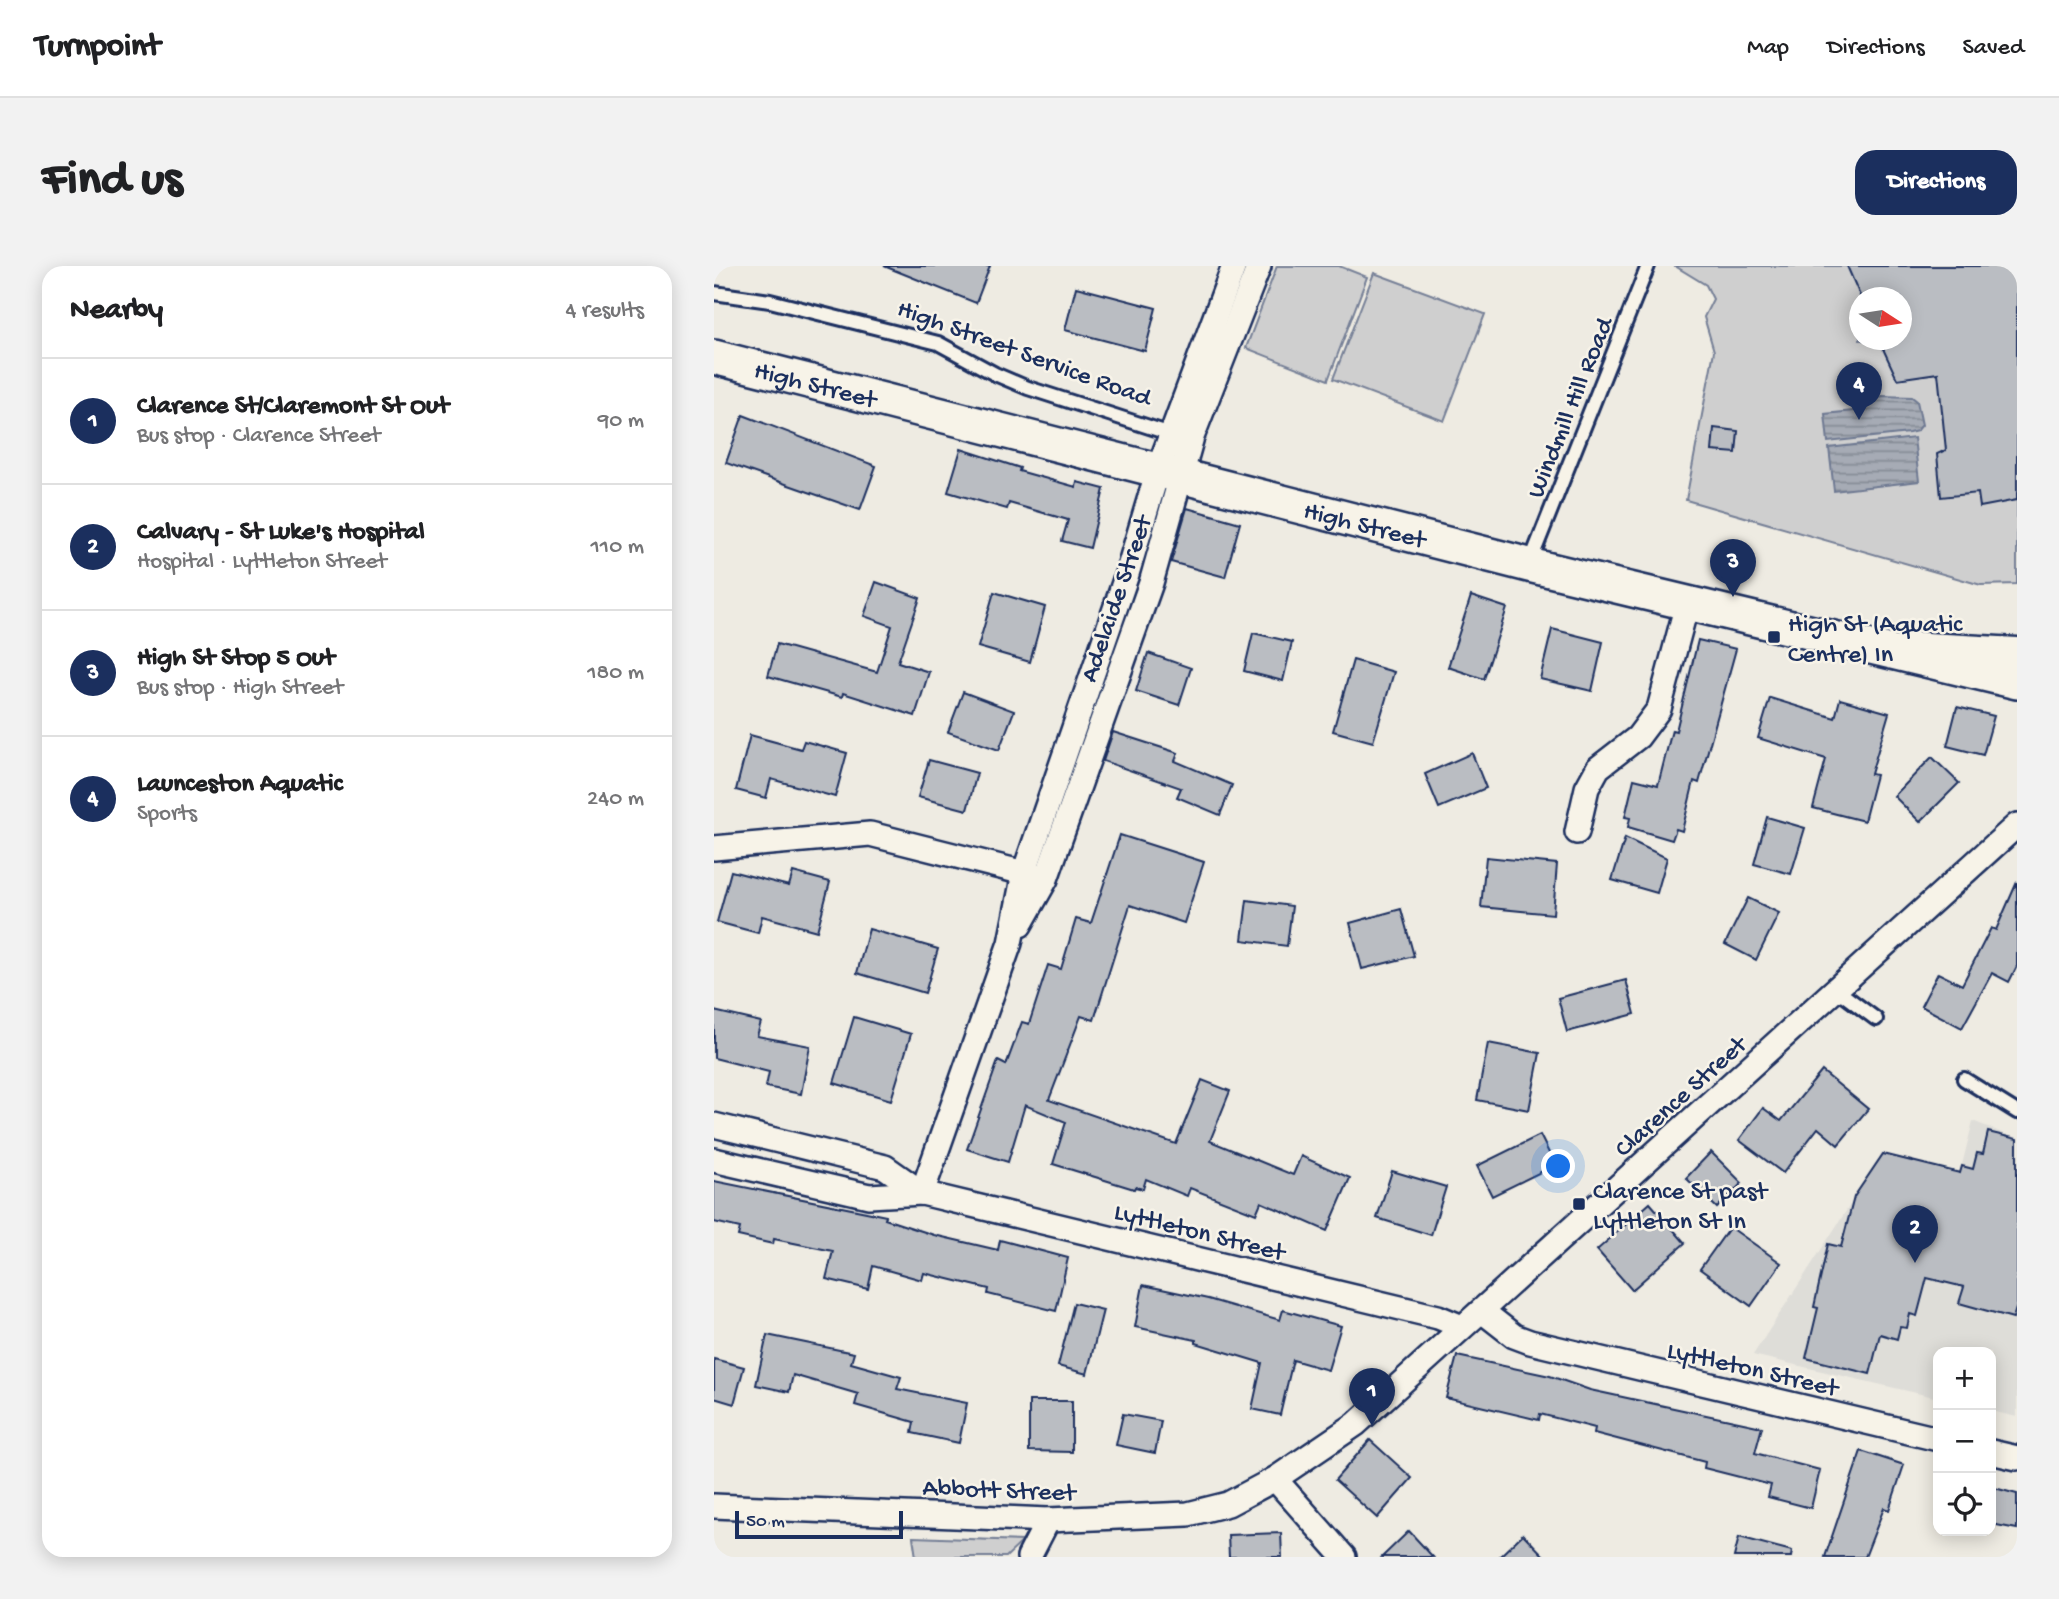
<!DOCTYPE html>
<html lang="en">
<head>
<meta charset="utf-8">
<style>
	body { margin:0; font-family:"Gochi Hand",sans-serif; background:#f2f2f2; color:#202124 }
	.controls { position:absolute; right:21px; bottom:21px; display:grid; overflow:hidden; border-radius:14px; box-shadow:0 4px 18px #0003 }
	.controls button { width:63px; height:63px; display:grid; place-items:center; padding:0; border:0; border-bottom:2px solid #e0e0e0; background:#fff; color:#202124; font:35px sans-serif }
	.compass { position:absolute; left:1135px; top:21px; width:63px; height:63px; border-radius:50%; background:#fff; box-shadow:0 4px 18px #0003; rotate:102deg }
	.scale { position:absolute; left:21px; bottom:18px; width:168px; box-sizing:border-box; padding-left:7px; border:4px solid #1b2f5e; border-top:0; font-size:19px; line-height:24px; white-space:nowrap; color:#1b2f5e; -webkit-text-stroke:5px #f7f3e8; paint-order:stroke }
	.you { position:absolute; left:845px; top:901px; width:24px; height:24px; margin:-18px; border:5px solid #fff; border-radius:50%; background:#1a73e8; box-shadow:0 0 0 10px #1a73e833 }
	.badge { display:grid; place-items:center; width:46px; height:46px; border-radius:50%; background:#1b2f5e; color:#fff; font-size:23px; font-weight:700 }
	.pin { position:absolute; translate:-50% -58px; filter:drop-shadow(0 2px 4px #0008) }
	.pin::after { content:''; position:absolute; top:37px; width:24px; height:21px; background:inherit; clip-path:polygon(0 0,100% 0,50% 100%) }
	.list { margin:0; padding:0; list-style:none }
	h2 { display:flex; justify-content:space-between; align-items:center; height:91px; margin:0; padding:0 28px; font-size:30px }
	h2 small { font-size:23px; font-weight:400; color:#757577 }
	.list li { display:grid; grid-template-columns:46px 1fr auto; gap:21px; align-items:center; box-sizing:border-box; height:126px; padding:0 28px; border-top:2px solid #e0e0e0 }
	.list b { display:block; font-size:26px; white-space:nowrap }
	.list p { margin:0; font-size:23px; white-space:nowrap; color:#757577 }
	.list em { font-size:23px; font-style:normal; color:#757577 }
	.icon { flex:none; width:38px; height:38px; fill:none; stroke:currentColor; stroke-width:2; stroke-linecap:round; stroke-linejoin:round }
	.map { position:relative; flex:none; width:1303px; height:1291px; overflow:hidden; border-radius:21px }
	header { display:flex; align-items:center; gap:42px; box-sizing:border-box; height:98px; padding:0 35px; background:#fff; border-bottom:2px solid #e0e0e0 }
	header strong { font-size:33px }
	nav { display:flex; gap:38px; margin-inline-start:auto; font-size:24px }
	.intro { display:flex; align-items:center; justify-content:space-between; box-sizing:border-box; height:168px; padding:0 42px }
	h1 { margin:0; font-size:49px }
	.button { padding:18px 32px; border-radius:21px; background:#1b2f5e; color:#fff; font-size:24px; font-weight:700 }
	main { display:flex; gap:42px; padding:0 42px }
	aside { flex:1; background:#fff; border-radius:21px; box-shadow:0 4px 18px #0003 }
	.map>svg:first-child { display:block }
</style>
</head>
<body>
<header>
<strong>Turnpoint</strong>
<nav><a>Map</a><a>Directions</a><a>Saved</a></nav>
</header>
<div class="intro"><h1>Find us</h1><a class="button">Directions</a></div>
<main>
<aside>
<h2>Nearby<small>4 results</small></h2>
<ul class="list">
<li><span class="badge">1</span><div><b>Clarence St/Claremont St Out</b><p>Bus stop · Clarence Street</p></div><em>90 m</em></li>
<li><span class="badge">2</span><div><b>Calvary - St Luke's Hospital</b><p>Hospital · Lyttleton Street</p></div><em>110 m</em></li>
<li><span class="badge">3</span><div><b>High St Stop 5 Out</b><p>Bus stop · High Street</p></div><em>180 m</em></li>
<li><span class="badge">4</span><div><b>Launceston Aquatic</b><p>Sports</p></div><em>240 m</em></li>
</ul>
</aside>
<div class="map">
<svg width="1303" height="1291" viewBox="0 0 1303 1291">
	<defs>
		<pattern id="water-rules" width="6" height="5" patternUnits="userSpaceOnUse" patternTransform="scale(1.75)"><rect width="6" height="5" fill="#a6abb5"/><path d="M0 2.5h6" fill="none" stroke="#868c96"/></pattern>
	</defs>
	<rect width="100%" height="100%" fill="#eeebe2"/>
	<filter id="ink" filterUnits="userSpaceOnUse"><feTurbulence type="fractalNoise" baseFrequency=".0143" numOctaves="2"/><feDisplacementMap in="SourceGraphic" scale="14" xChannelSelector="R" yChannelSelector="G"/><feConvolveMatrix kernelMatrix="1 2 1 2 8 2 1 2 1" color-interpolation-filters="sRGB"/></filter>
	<g filter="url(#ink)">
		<polygon fill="#deddd8" points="1259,855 1303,873 1303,1151 1277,1145 1277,1086 1224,1086 1224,1132 1039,1089 1169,888 1246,907"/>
		<g fill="#cfcfcf" stroke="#757f96" stroke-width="2" fill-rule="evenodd">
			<polygon points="563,0 625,0 653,11 614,114 532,82"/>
			<path d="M961,0H1303V318L1267,319L972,234L1000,85L990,51L999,33L992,19ZM1146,32H1188V74H1146Z"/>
			<polygon points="660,7 771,48 730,155 619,113"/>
			<polygon points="199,1271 309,1275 292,1291 202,1291"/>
		</g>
		<g fill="url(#water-rules)" stroke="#6e7992" stroke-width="2">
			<polygon points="1168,130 1198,131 1203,135 1208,159 1203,165 1195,167 1114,176 1111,148 1149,144"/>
			<polygon points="1200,172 1205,215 1120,225 1115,182"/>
		</g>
		<g fill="#babdc2" stroke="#1b2f5e" stroke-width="2">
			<polygon points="170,0 276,0 262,37"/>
			<polygon points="1133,0 1303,0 1303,234 1266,241 1264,227 1227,231 1223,188 1232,184 1224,107 1183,113 1165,74 1187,74 1187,32 1147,32"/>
			<polygon points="362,21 442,42 431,85 351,64"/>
			<polygon points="29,149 162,200 146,244 12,197"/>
			<polygon points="1000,162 1024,165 1022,187 998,185"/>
			<polygon points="247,183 306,202 305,205 362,221 363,216 390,223 376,282 348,275 354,254 295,237 293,243 234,226"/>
			<polygon points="473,242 526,257 511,311 457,296"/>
			<polygon points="162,316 206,332 184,396 215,406 201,450 129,427 128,431 54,410 63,378 163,406 178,360 150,350"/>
			<polygon points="280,326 331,341 316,396 264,381"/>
			<polygon points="757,330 793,342 770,413 734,401"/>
			<polygon points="838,363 889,376 878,425 826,413"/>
			<polygon points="539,367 578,376 569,415 530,405"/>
			<polygon points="984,374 1022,383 985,517 980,515 968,565 962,563 958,574 914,561 916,552 911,551 920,513 944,519 958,464 962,465"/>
			<polygon points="434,387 477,402 465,439 422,425"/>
			<polygon points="639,394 680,406 659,476 619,465"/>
			<polygon points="249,426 300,445 285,484 234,466"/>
			<polygon points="1056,432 1121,452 1126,433 1175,447 1157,508 1162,509 1150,555 1099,542 1112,493 1044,472"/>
			<polygon points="1243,441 1280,450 1269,489 1233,480"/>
			<polygon points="399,466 464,487 461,495 518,519 506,549 463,531 467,522 389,495"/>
			<polygon points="36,469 87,483 90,475 133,487 121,531 57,513 52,532 22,524"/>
			<polygon points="758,487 772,522 725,542 711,508"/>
			<polygon points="1218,491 1245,517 1206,556 1180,530"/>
			<polygon points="215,494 263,507 253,544 204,531"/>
			<polygon points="1053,551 1091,562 1077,608 1040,598"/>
			<polygon points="406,569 490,596 470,657 416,639 380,754 367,750 335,834 462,878 488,814 516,825 496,875 579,909 587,890 636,912 613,965 547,936 542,948 476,922 473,930 432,913 429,923 421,921 420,923 339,898 352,856 311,839 294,896 253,883 284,795 292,799 308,756 315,758 334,699 347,703 362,653 377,657"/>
			<polygon points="911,572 953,592 943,627 898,614"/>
			<polygon points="772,591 843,598 839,648 767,641"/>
			<polygon points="17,605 75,620 79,606 116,616 103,665 48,650 44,667 3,656"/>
			<polygon points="1303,616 1303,700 1295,716 1278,707 1248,762 1207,740 1224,707 1248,719 1277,662 1282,664"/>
			<polygon points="1034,632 1065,647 1042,694 1011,678"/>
			<polygon points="533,634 578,640 573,680 528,674"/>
			<polygon points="687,643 700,690 648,703 636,657"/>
			<polygon points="155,663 224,683 211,727 143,707"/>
			<polygon points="912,714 921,748 853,766 844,732"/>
			<polygon points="0,745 47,756 43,770 96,780 87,828 52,821 55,806 0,792"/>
			<polygon points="140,751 197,768 177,834 120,817"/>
			<polygon points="774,777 826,787 815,844 763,834"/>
			<polygon points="1108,805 1154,843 1124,879 1104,862 1069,907 1025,874 1049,842 1067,855"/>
			<polygon points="1274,866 1303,873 1303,1039 1299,1052 1245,1037 1250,1021 1213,1012 1203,1050 1196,1048 1193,1062 1186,1061 1183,1073 1166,1068 1156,1108 1092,1092 1104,1042 1100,1041 1114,978 1127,981 1140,931 1169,888 1246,907 1248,900 1259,903 1263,887 1269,888"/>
			<polygon points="826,869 841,899 778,930 763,900"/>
			<polygon points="997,886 1028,917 1003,942 972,912"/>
			<polygon points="678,905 732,921 717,969 663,952"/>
			<polygon points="0,915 172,950 171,953 220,969 284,984 286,974 354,992 342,1045 274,1028 275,1023 210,1007 208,1014 159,1000 154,1023 112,1013 119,985 60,973 59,978 24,970 26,962 0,956"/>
			<polygon points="936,937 971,977 918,1024 883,984"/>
			<polygon points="1016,961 1067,997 1037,1040 986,1003"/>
			<polygon points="429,1019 494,1033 566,1054 569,1044 627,1060 614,1104 579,1094 566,1149 538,1143 548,1097 482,1077 482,1074 421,1061"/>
			<polygon points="360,1037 389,1044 373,1108 344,1100"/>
			<polygon points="53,1069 140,1087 137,1097 187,1111 183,1123 253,1137 245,1177 198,1167 200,1156 141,1139 144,1128 79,1109 75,1126 42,1119"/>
			<polygon points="743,1090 836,1110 876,1124 1048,1161 1041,1187 1106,1204 1097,1242 1054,1231 1057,1219 990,1202 991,1196 880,1167 881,1162 826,1148 825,1154 732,1132"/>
			<polygon points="0,1093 30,1101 20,1138 0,1132"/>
			<polygon points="315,1135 358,1135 358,1186 315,1185"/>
			<polygon points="409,1148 447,1155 441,1187 402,1179"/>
			<polygon points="656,1174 698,1212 663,1252 621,1214"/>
			<polygon points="1147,1185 1190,1199 1175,1244 1170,1242 1151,1291 1111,1291"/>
			<polygon points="1277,1221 1303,1228 1303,1263 1277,1258"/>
			<polygon points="695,1265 719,1291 668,1291"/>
			<polygon points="567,1267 568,1291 515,1291 514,1269"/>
			<polygon points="809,1268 831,1291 785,1291"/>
			<polygon points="1025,1271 1078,1285 1077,1291 1020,1291"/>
		</g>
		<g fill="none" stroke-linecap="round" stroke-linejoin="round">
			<defs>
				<g id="service">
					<polyline points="0,27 56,35 224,77 281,108 314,122 457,168"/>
					<polyline points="815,299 934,0"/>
					<polyline points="1123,724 1162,753"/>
					<polyline points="1250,813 1303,846"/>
				</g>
				<g id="minor">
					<polyline points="863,566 873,522 884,502 924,471 945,443 973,338"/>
					<polyline points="0,582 156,568 322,610"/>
					<polyline points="306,659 332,613 437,317 478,171 545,0"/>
					<polyline points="0,859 171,901 208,927"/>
					<polyline points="0,894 155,930 208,927 724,1051 748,1061"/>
					<polyline points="208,927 296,677 310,607 413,308 444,204 520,0"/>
					<polyline points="768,1045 800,1070 816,1076 1224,1173"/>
					<polyline points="1277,1186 1303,1192"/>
					<polyline points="561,1213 630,1291"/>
					<polyline points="0,1240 334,1254 474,1248 514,1238 561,1213 642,1158 1303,559"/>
					<polyline points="315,1291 334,1254"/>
				</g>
				<polyline id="tertiary" points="1195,381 1303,387"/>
				<g id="secondary">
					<path id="s1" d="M0,91L815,299L1303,416"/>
				</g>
			</defs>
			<use href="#service" stroke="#1b2f5e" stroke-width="18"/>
			<use href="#minor" stroke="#1b2f5e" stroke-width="28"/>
			<use href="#tertiary" stroke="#1b2f5e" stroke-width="35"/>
			<use href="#secondary" stroke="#1b2f5e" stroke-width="38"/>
			<use href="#service" stroke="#f7f3e8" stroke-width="12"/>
			<use href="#minor" stroke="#f7f3e8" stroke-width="23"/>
			<use href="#tertiary" stroke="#f7f3e8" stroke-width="30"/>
			<use href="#secondary" stroke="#f7f3e8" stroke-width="33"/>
		</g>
	</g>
	<g fill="#1b2f5e" stroke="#f7f3e8" stroke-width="2.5">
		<rect x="1053" y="364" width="14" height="14" rx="3.5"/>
		<rect x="858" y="931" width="14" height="14" rx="3.5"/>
	</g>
	<g text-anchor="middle" stroke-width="5" stroke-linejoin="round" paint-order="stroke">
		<g font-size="26" fill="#1b2f5e" stroke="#f7f3e8">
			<text transform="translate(311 85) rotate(20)" y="9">High Street Service Road</text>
			<text dy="9" stroke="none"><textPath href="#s1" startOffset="105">High Street</textPath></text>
			<text transform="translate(854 141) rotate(-68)" y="9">Windmill Hill Road</text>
			<text dy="9" stroke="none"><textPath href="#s1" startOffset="672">High Street</textPath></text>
			<text transform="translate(400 332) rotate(-71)" y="9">Adelaide Street</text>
			<text transform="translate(965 829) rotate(-42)" y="9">Clarence Street</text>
			<text transform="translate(486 964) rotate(14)" y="9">Lyttleton Street</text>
			<text transform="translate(1039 1101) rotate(13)" y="9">Lyttleton Street</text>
			<text transform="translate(285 1222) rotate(2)" y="9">Abbott Street</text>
		</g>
		<g font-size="26" fill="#1b2f5e" stroke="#f7f3e8" text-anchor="start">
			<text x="1074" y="365">High St (Aquatic<tspan x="1074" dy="30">Centre) In</tspan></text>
			<text x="879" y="932">Clarence St past<tspan x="879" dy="30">Lyttleton St In</tspan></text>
		</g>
	</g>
</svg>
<div class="controls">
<button>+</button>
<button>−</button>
<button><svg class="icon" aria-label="locate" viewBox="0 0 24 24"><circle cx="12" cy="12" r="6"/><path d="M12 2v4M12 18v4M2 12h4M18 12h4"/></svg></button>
</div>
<svg class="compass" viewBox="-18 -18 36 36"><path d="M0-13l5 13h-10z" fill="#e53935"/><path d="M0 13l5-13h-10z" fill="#757577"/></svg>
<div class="scale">50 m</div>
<div class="you"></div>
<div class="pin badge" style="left:658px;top:1160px">1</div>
<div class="pin badge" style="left:1201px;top:997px">2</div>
<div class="pin badge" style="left:1019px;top:331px">3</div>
<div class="pin badge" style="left:1145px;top:154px">4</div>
</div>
</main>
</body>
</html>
